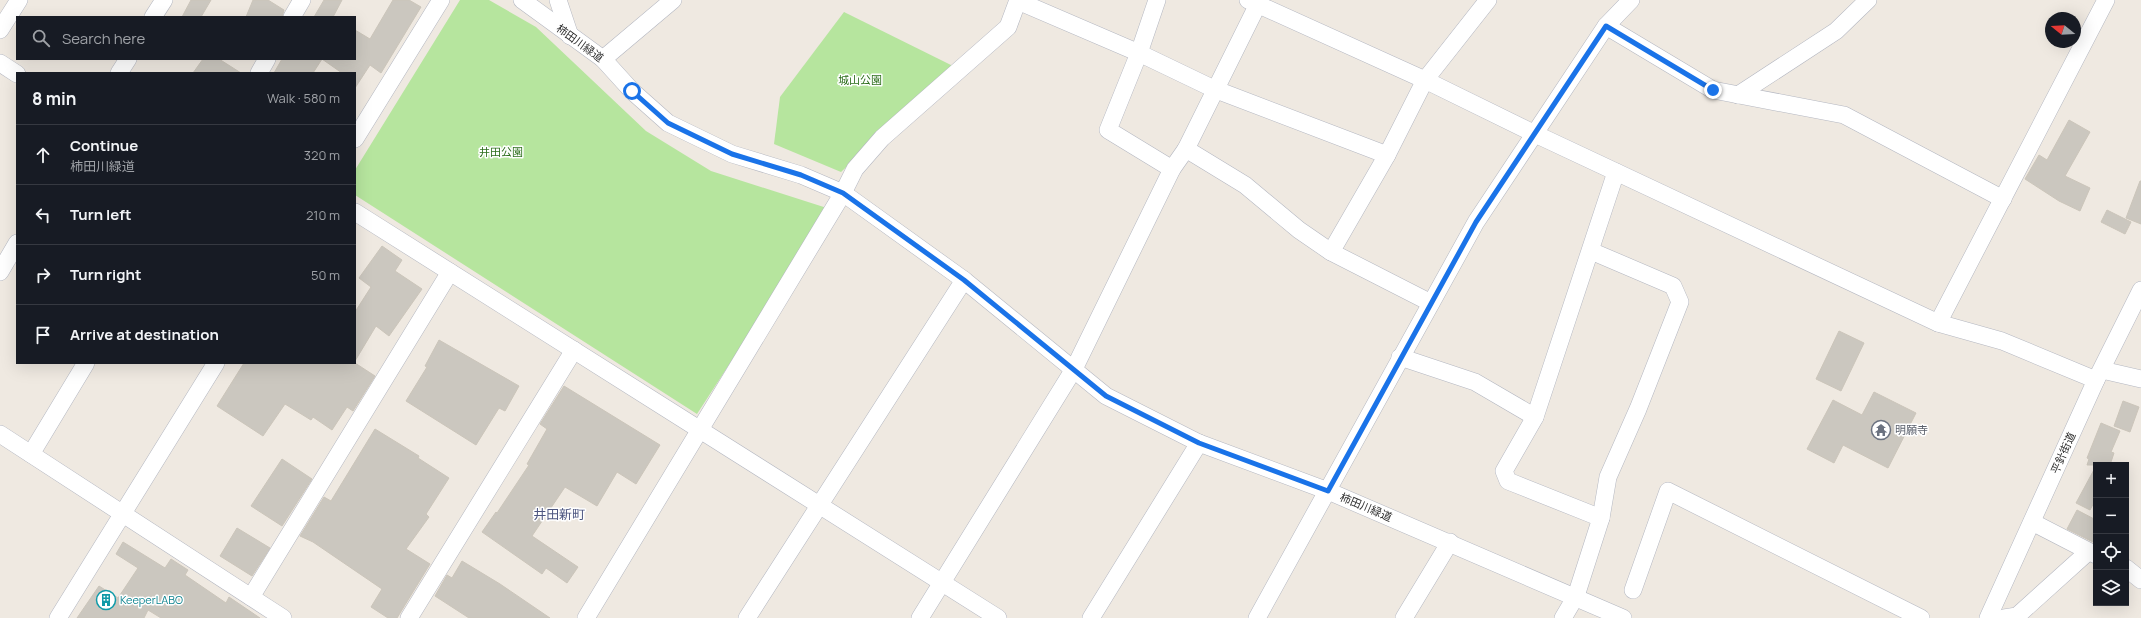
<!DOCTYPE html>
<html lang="en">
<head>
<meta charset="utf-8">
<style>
	body { margin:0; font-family:Manrope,"Noto Sans JP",sans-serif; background:#242831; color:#f1f3f6 }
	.controls { position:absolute; right:12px; bottom:12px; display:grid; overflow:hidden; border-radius:0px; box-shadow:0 4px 16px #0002 }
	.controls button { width:36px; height:36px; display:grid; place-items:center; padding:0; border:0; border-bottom:1px solid #363941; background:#171b24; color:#f1f3f6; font:20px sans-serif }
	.compass { position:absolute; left:2045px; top:12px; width:36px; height:36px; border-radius:50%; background:#171b24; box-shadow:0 4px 16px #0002; rotate:288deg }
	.stop { position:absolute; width:12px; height:12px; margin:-9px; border:3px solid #1a73e8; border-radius:50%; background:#fff }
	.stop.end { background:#1a73e8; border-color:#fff; box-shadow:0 1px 4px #0008 }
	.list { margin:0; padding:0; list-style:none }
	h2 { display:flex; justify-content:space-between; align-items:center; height:52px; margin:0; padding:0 16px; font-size:17px }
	h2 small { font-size:13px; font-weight:400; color:#9ea1a6 }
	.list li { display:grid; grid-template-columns:26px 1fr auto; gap:12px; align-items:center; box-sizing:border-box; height:60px; padding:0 16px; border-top:1px solid #363941 }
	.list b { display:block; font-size:15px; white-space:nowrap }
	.list p { margin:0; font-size:13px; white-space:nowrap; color:#9ea1a6 }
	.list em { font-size:13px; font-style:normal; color:#9ea1a6 }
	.icon { flex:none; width:22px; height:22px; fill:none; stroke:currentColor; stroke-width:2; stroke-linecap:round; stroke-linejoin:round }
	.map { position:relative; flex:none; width:2141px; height:618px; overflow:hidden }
	.search { position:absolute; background:#171b24; box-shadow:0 4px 16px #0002; left:16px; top:16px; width:340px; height:44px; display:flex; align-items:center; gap:10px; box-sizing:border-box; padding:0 14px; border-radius:0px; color:#9ea1a6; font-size:15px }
	.panel { position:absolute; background:#171b24; box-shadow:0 4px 16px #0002; left:16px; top:72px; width:340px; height:292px; border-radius:0px }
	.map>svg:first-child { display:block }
</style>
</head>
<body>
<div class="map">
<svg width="2141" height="618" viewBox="0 0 2141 618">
	<rect width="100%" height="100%" fill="#efe9e1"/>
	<g fill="#b6e59e">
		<polygon points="460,0 489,0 536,27 646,131 711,171 830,209 697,414 355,195 355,170"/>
		<polygon points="844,12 953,66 841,172 774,144 780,97"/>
	</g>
	<g fill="#cbc7bf" stroke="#cbc5ba">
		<polygon points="191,0 211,0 201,17 182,17"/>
		<polygon points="253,0 268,0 284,10 282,17 246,17"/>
		<polygon points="324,0 342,0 333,17 314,17"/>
		<polygon points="393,0 409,0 421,7 381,73 370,65 355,88 355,73 342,73 322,59 313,73 274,73 282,59 355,59 355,30 370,39"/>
		<polygon points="203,59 219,59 241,73 193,73"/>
		<polygon points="2069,120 2090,132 2065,176 2090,188 2080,211 2059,201 2025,179 2039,155 2047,160"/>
		<polygon points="2140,181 2141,181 2141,224 2126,218"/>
		<polygon points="2107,210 2131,222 2125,234 2101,222"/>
		<polygon points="382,246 402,260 395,271 422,289 389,336 376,326 355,361 355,312 371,287 359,278"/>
		<polygon points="1839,331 1864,343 1841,391 1816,379"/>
		<polygon points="439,340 519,386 505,411 499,408 476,445 406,401 427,367 425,366"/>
		<polygon points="244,363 355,363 375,376 353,411 347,407 332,430 313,417 311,420 285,404 263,436 217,406"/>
		<polygon points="564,386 660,445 636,484 617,472 597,506 565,487 532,536 578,567 567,583 546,568 542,574 482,532 496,512 497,513 529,465 527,464 547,429 540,424"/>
		<polygon points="1874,392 1916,413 1888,468 1843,445 1834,463 1807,449 1833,400 1862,415"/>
		<polygon points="2123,401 2139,407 2130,432 2114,426"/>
		<polygon points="2101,423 2120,431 2111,452 2114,453 2110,465 2087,465 2089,459 2087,458"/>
		<polygon points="375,429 419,456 418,458 449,478 426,514 429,517 406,549 430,564 397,618 388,618 371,607 382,589 313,542 300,536 324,497 331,501"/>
		<polygon points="282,459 312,479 282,526 251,506"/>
		<polygon points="2096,466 2096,499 2090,510 2076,503"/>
		<polygon points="2077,510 2096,520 2096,536 2093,542 2067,529"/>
		<polygon points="237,528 270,548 252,576 220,556"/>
		<polygon points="123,542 165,568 171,559 188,570 185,575 226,603 229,597 260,618 161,618 148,610 144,618 77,618 99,586 118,598 138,568 116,554"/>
		<polygon points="462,561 500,584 550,618 469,618 435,596 447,575 452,578"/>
	</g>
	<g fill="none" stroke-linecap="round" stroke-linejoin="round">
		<defs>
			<g id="minor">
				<polyline points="522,0 603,59 632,91 668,123 732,154 801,175 843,193 964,280 1106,396 1199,443 1328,491 1623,618"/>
				<polyline points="558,0 570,36"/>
				<polyline points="1157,0 1139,53 1108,130 1172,169"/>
				<polyline points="1248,0 1425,80 1533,133 1938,323 2002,341 2096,380"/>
				<polyline points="1018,1 1139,53 1214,89 1387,155"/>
				<polyline points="153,17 164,0"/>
				<polyline points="292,17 302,0"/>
				<polyline points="1606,26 1713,90 1844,115 2003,199"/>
				<polyline points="0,30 19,0"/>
				<polyline points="603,59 673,0"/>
				<polyline points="0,63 17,74"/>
				<polyline points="119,73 128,59"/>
				<polyline points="259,73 267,59"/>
				<polyline points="1738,95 1836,31 1868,0"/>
				<polyline points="355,139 441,0"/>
				<polyline points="1186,149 1245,185 1299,230 1331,252 1431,303"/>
				<polyline points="355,212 998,618"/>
				<polyline points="1331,252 1387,155 1425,80 1488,0"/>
				<polyline points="0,272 17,243"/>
				<polyline points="1938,323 2106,0"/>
				<polyline points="1400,357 1475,382 1535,417"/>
				<polyline points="2102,370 2141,379"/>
				<polyline points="0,434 283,618"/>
				<polyline points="31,454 86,363"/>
				<polyline points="1601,518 1508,481 1504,471 1535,417 1616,172"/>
				<polyline points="2032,522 2096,555"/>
				<polyline points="2126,568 2141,580"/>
				<polyline points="1633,590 1668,491 1921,618"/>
				<polyline points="251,597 450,272"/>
				<polyline points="58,618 216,363"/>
				<polyline points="409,618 574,350"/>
				<polyline points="586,618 843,193 855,169 882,138 1008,27 1018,0"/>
				<polyline points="747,618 964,280"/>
				<polyline points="920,618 1074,369 1172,169 1186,149 1260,0"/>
				<polyline points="1091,618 1199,443"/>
				<polyline points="1257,618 1476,222 1606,26 1631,0"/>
				<polyline points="1404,618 1450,542"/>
				<polyline points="1563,618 1576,596 1601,518 1608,477 1638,409 1680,302 1673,286 1591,251"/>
				<polyline points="1988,618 2096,380 2141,290"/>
				<polyline points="2004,618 2017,616 2088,552"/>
			</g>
		</defs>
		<use href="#minor" stroke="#b4b7c1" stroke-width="18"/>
		<use href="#minor" stroke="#fff" stroke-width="17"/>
	</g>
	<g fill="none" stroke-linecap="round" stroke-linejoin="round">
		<polyline stroke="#1a73e8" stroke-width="5" points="632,91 668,123 732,154 801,175 843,193 964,280 1106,396 1199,443 1328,491 1476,222 1606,26 1713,90"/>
	</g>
	<defs>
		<symbol id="temple-ring" viewBox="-11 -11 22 22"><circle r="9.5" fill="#fff" stroke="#6b7280" stroke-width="1.5"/><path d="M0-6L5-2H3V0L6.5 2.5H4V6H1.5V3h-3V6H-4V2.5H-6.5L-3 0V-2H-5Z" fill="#6b7280"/></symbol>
		<symbol id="building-ring" viewBox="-11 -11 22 22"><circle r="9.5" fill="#fff" stroke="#0f9aa8" stroke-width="1.5"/><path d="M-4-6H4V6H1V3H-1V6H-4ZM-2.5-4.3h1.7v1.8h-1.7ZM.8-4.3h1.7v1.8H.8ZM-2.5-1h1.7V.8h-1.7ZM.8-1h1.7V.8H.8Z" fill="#0f9aa8"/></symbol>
	</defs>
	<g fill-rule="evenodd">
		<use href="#temple-ring" x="1870" y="419" width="22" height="22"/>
		<use href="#building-ring" x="95" y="589" width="22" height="22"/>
	</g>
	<g text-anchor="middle" stroke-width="3" stroke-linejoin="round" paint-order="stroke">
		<g font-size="11" fill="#2e2e2e" stroke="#fff">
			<text transform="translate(580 43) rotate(36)" y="4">柿田川緑道</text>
			<text transform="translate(2063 453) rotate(-66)" y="4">平針街道</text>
			<text transform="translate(1366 507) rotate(23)" y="4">柿田川緑道</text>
		</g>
		<g font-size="11" fill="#2c6e1b" stroke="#fff">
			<text x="860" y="84">城山公園</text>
			<text x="501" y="156">井田公園</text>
		</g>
		<g font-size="11" fill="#5b616d" stroke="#fff" text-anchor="start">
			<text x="1895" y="434">明願寺</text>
		</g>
		<g font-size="11" fill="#0d838f" stroke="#fff" text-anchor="start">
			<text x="120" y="604">KeeperLABO</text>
		</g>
		<g font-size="13" fill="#4d5680" stroke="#fff">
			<text x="559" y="519">井田新町</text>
		</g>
	</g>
</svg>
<div class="controls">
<button>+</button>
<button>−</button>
<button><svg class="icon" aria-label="locate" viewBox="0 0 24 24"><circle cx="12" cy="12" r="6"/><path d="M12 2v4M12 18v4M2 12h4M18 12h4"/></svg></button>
<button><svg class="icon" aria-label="layers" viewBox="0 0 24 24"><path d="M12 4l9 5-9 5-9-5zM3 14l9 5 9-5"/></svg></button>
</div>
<svg class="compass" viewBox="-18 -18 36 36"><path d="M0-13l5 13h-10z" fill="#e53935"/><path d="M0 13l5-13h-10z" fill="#9ea1a6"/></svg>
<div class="stop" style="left:632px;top:91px"></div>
<div class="stop end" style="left:1713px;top:90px"></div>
<div class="search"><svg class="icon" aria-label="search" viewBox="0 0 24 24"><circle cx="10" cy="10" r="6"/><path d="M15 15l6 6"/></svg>Search here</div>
<section class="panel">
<h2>8 min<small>Walk · 580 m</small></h2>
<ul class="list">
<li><svg class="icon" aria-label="ahead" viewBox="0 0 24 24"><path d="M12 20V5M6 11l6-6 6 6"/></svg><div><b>Continue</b><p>柿田川緑道</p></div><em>320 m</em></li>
<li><svg class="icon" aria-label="left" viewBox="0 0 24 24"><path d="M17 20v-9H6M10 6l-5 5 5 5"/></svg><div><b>Turn left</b></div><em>210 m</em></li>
<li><svg class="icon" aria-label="right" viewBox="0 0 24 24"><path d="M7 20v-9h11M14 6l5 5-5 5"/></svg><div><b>Turn right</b></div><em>50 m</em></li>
<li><svg class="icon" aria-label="arrive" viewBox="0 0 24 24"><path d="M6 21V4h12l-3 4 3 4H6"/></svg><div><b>Arrive at destination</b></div></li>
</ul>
</section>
</div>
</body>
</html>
